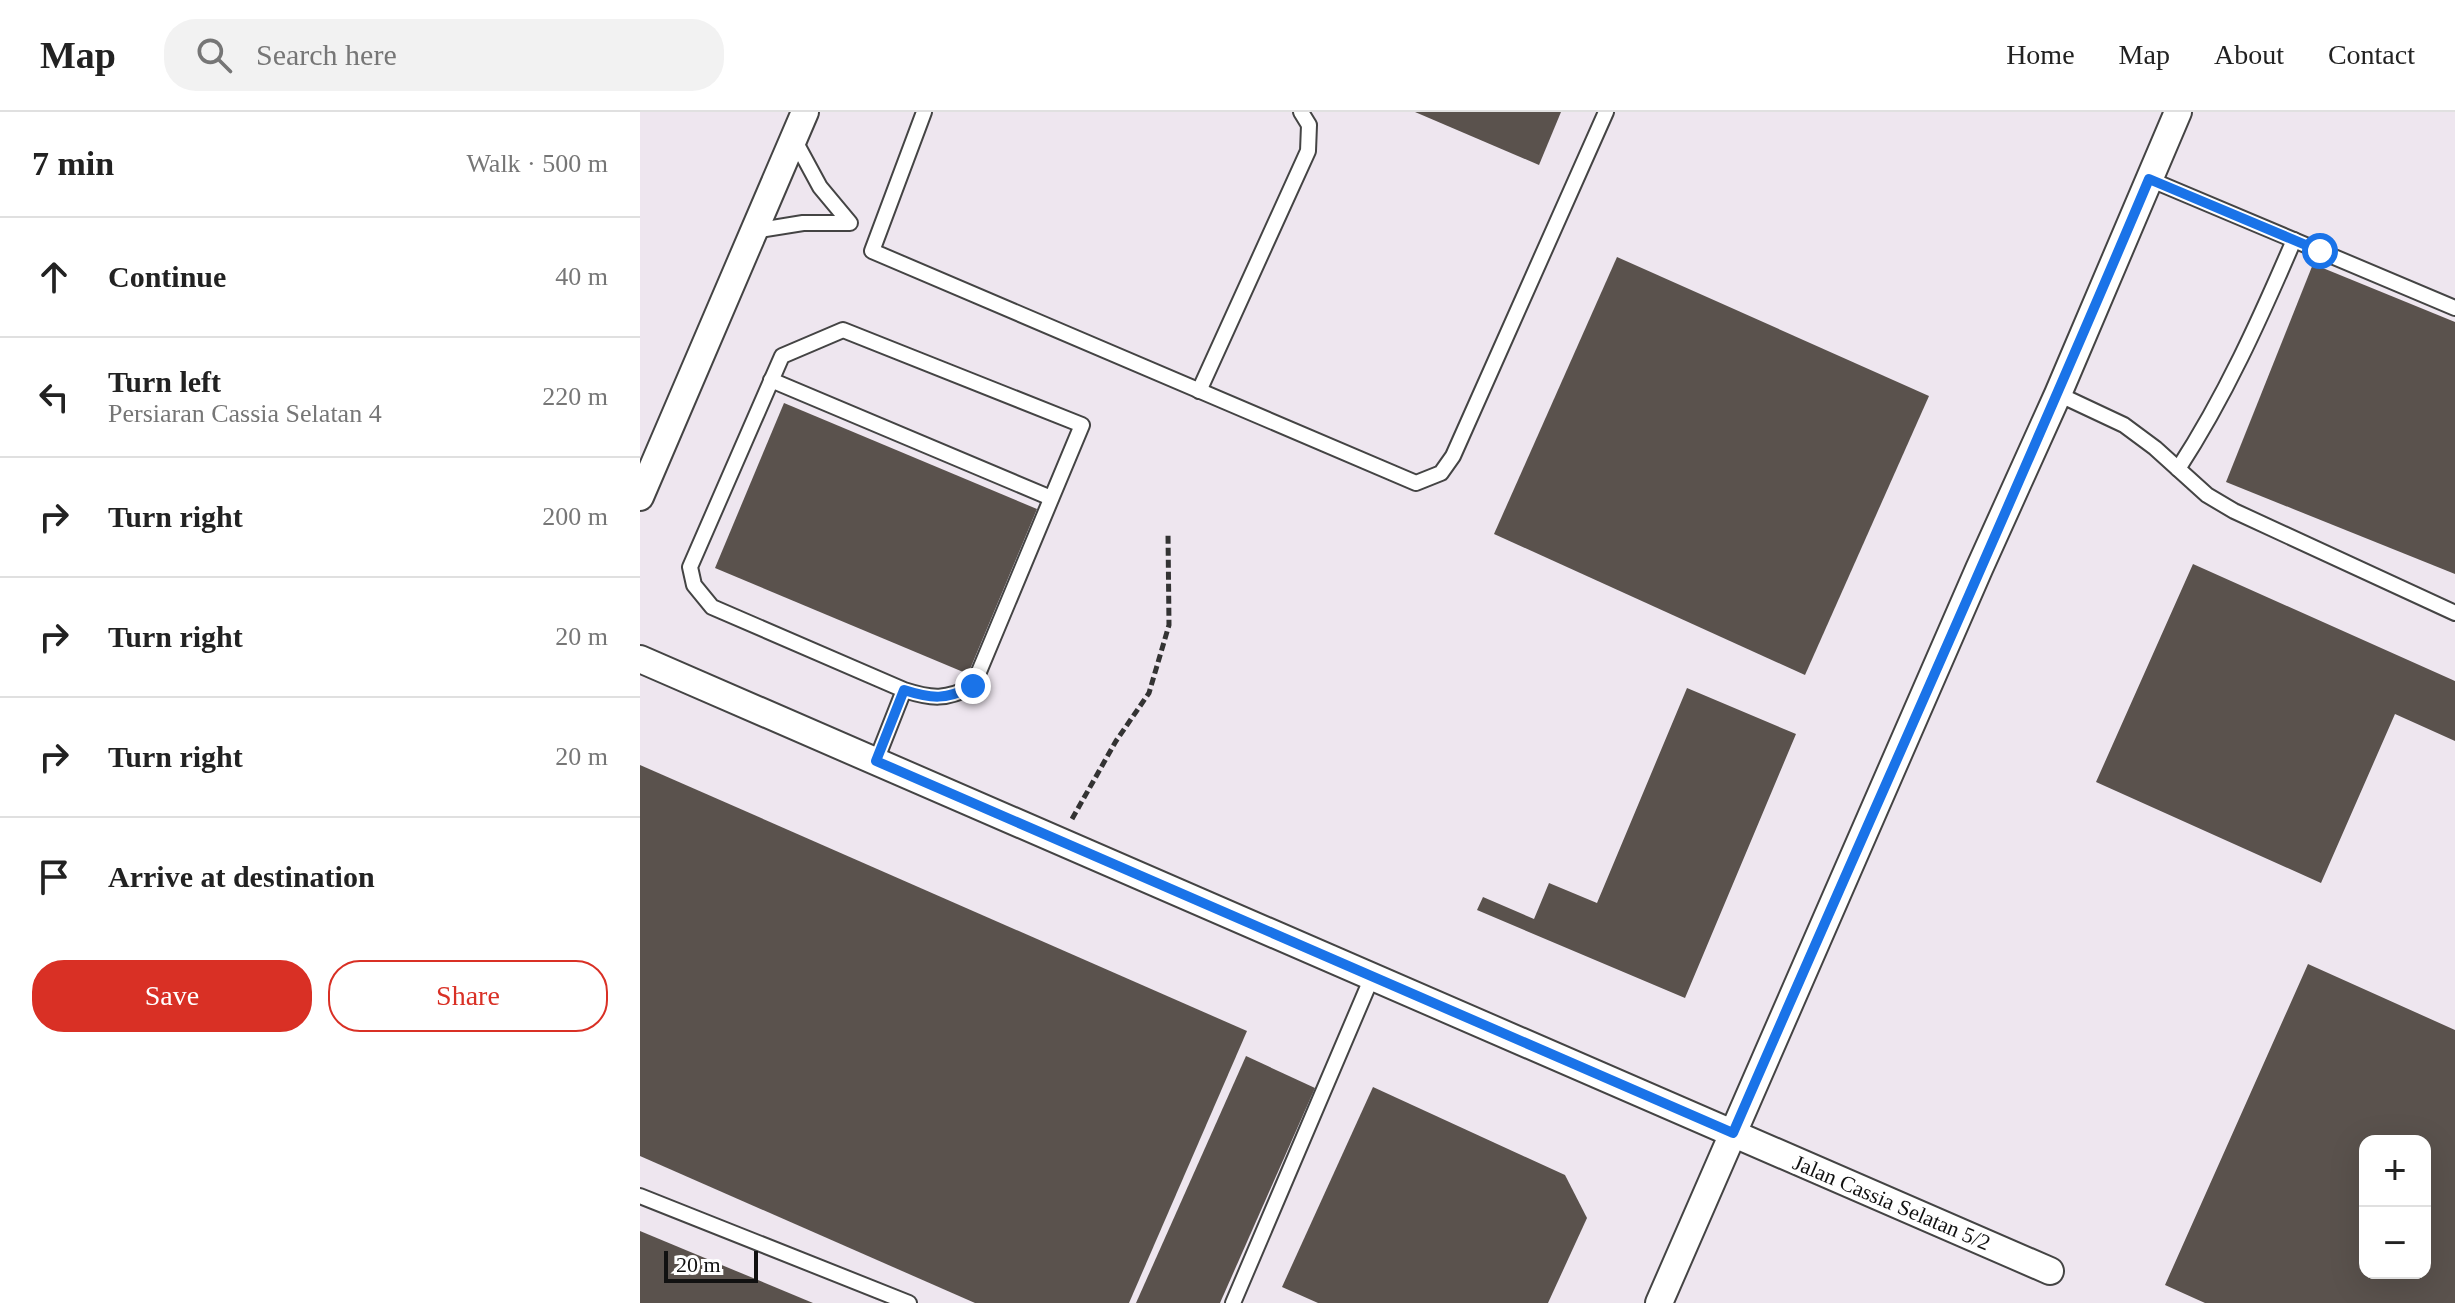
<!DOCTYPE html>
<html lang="en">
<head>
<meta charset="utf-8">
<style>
	body { margin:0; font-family:Georgia,serif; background:#f2f2f2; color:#222 }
	.controls { position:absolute; right:24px; bottom:24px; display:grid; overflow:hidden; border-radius:16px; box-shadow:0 8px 32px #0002 }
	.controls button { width:72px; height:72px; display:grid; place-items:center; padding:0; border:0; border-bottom:2px solid #e0e0e0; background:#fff; color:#222; font:40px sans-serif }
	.scale { position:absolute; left:24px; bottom:20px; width:94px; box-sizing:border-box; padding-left:8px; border:4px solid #111; border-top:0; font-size:22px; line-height:28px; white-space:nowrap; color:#111; -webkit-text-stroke:6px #fff; paint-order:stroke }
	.stop { position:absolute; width:24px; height:24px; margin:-18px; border:6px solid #1a73e8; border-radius:50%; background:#fff }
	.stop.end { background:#1a73e8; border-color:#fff; box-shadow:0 2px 8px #0008 }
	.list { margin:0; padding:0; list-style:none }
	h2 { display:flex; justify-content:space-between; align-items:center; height:104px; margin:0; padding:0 32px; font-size:34px }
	h2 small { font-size:26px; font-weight:400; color:#767676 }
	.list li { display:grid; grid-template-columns:52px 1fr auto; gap:24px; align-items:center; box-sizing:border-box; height:120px; padding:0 32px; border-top:2px solid #e0e0e0 }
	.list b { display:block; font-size:30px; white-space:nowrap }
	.list p { margin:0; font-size:26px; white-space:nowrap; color:#767676 }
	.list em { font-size:26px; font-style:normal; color:#767676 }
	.actions { display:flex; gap:16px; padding:24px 32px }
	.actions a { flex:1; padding:18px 0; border:2px solid #d93025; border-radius:32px; text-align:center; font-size:28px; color:#d93025 }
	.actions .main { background:#d93025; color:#fff }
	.icon { flex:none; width:44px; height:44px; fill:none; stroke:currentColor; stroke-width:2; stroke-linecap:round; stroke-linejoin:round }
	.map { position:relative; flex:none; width:1815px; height:1191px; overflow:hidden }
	header { display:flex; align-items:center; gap:48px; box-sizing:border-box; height:112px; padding:0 40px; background:#fff; border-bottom:2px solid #e0e0e0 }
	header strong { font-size:38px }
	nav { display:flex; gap:44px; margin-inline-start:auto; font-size:28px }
	.search { width:560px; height:72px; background:#f2f2f2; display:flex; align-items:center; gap:20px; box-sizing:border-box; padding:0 28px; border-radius:32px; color:#767676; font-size:30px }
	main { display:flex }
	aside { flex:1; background:#fff }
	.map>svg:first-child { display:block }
</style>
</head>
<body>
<header>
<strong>Map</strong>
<div class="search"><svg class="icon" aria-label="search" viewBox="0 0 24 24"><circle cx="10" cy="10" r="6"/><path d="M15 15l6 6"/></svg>Search here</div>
<nav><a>Home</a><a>Map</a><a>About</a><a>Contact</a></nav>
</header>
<main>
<aside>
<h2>7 min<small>Walk · 500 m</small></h2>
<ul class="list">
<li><svg class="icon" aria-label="ahead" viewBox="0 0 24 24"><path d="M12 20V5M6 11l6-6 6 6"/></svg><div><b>Continue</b></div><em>40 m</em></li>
<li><svg class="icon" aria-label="left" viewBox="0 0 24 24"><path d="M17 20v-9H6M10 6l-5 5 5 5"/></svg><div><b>Turn left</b><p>Persiaran Cassia Selatan 4</p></div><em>220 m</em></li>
<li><svg class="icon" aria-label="right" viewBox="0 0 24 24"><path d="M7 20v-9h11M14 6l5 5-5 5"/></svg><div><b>Turn right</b></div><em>200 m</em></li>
<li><svg class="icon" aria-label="right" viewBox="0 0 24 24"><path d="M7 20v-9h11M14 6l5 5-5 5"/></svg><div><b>Turn right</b></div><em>20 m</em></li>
<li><svg class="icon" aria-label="right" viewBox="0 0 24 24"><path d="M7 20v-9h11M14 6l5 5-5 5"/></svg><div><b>Turn right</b></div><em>20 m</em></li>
<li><svg class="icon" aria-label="arrive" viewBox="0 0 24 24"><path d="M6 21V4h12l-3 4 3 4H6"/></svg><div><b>Arrive at destination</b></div></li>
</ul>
<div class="actions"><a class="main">Save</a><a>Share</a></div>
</aside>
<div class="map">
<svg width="1815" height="1191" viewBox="0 0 1815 1191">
	<rect width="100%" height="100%" fill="#fffdf5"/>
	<path fill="#eee6ef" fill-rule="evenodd" d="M0,0H1815V1191H0ZM1725,1029H1785V1161H1725Z"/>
	<g fill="#5a524d" fill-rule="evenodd">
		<polygon points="775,0 921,0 899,53"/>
		<polygon points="977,145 1289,284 1165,563 854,422"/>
		<polygon points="1673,152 1815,210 1815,462 1586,370"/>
		<polygon points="144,291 397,397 328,562 75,456"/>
		<polygon points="1553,452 1815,569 1815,629 1755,602 1681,771 1456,670"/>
		<polygon points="1047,576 1156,622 1045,886 837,798 843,785 894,807 909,771 957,791"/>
		<polygon points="0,653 607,919 489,1191 335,1191 0,1044"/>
		<path d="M1668,852L1815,918V1191H1565L1525,1173ZM1725,1029H1785V1161H1725Z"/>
		<polygon points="606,944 675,976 580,1191 496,1191"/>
		<polygon points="733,975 925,1063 947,1106 908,1191 678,1191 642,1175"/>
		<polygon points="0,1119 173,1191 0,1191"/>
	</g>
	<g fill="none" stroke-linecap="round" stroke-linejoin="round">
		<defs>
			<g id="service">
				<polyline points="284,0 232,139 776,371 801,361 813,344 966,0"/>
				<polyline points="1509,67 1815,196"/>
				<polyline points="114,119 163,111 210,111 180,75 154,27"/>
				<polyline points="131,268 411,386"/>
				<polyline points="559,279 668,39 669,13 661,0"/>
				<polyline points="1418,282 1484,313 1515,336 1567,383 1594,399 1815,501"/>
				<path d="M1538,357C1585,285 1620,207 1654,128"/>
				<path d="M236,649L264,578L72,495L54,473L50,455L142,244L203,218L442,313L333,574C306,588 292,587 264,578"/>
				<polyline points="0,1084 269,1191"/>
				<polyline points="593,1191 732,865"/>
			</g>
			<g id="minor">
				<polyline points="0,385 165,0"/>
				<polyline points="0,547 1410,1159"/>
				<polyline points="1019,1191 1339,457 1418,282 1538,0"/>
			</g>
		</defs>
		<use href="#service" stroke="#444" stroke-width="18"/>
		<use href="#minor" stroke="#444" stroke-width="30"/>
		<polyline stroke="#333" stroke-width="5" stroke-dasharray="8 4" stroke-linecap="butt" points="432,707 476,629 509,581 529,513 528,421"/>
		<use href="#service" stroke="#fff" stroke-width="14"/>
		<use href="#minor" stroke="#fff" stroke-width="26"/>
	</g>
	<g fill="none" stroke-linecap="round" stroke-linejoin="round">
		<path stroke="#1a73e8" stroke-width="10" d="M333,574C306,588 292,587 264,578L236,649L1093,1021C1231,703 1374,387 1509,67L1680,139"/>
	</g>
	<g text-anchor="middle" stroke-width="8" stroke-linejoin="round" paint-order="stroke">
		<g font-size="22" fill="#111" stroke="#fff">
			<text transform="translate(1252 1090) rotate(23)" y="8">Jalan Cassia Selatan 5/2</text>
		</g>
	</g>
</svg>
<div class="controls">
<button>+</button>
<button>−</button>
</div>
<div class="scale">20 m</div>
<div class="stop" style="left:1680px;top:139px"></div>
<div class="stop end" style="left:333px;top:574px"></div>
</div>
</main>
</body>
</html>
